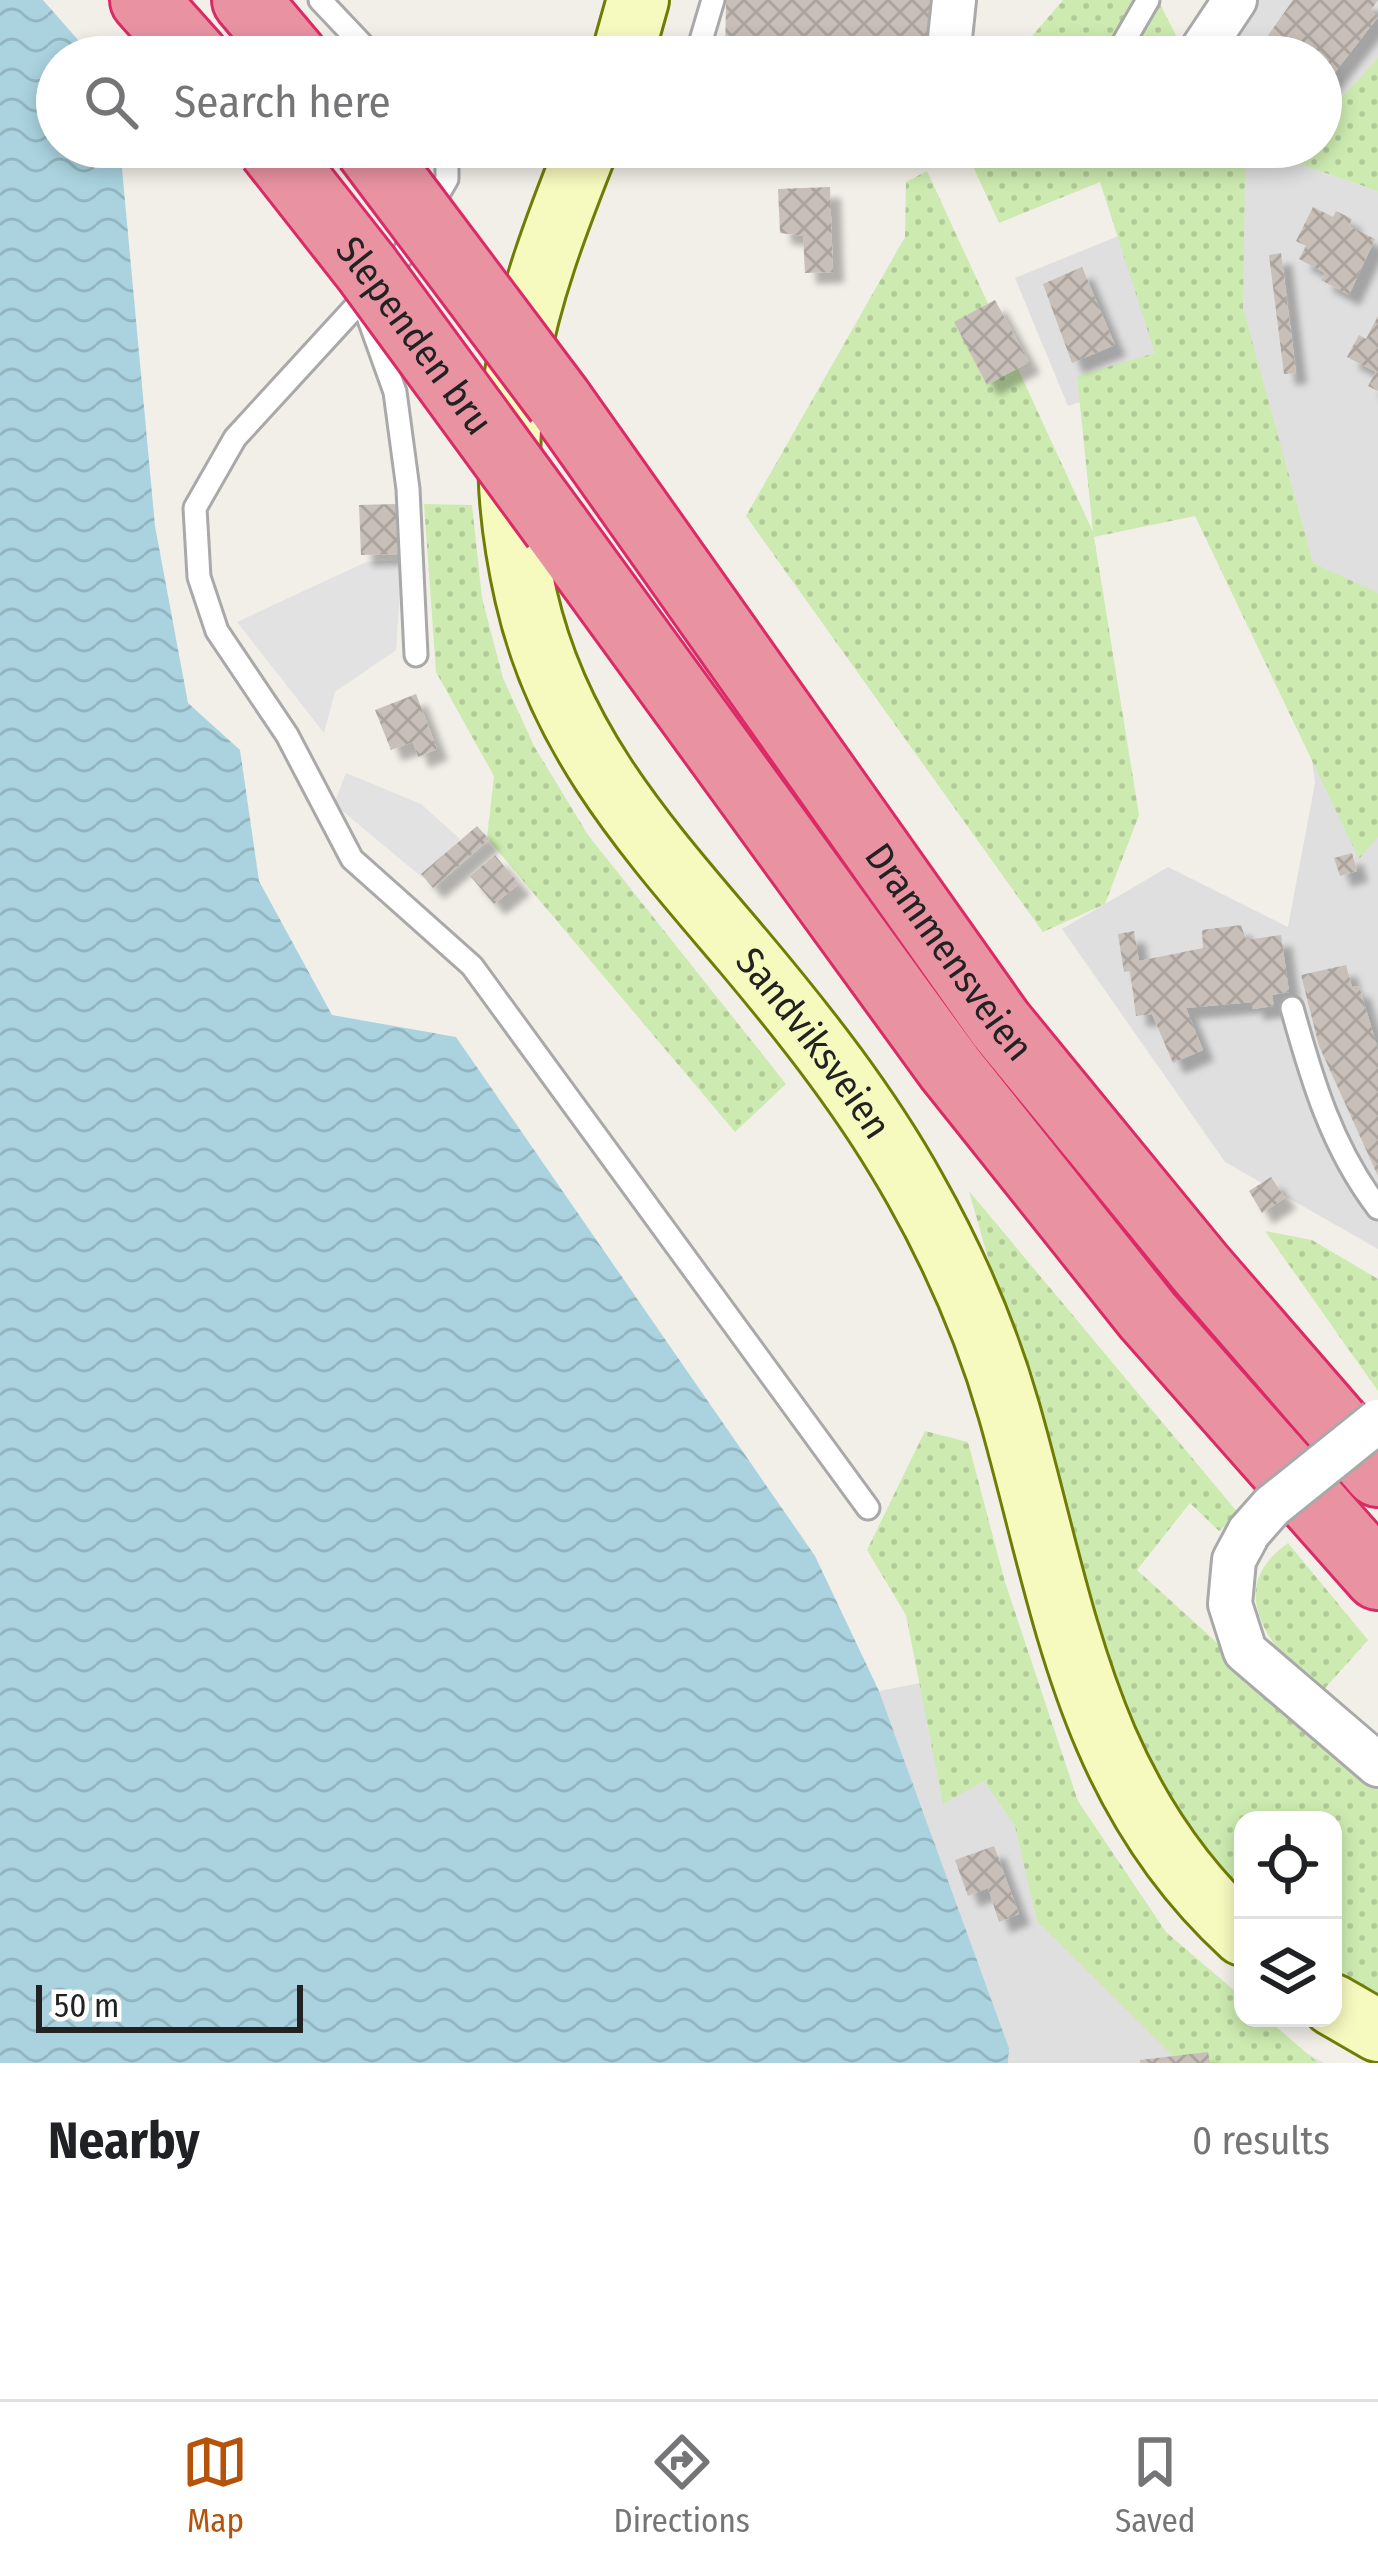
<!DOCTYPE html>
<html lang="en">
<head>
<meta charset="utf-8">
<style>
	body { margin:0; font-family:"Fira Sans Condensed",sans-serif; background:#f6f6f6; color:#202124 }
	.controls { position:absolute; right:36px; bottom:36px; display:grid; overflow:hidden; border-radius:24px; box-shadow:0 6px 18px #0003 }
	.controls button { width:108px; height:108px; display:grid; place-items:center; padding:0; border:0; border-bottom:3px solid #e0e0e0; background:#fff; color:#202124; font:60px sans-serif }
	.scale { position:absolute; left:36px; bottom:30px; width:267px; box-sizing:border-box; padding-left:12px; border:6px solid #222; border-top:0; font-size:33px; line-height:42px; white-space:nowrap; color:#222; -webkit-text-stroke:9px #fff; paint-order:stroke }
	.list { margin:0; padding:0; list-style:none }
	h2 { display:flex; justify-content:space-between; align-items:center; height:156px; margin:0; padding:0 48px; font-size:51px }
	h2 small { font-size:39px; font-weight:400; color:#757577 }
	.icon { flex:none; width:66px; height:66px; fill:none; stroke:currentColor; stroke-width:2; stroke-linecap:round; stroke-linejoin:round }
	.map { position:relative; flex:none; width:1378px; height:2063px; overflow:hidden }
	.search { position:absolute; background:#fff; box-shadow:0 6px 18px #0003; left:36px; right:36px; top:36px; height:132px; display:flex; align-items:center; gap:30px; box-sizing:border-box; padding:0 42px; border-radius:66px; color:#757577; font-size:45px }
	.sheet { height:336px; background:#fff }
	nav { display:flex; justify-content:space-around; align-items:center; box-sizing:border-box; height:168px; border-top:3px solid #e0e0e0; background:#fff; font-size:33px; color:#757577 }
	nav a { display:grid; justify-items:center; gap:6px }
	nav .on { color:#b45309 }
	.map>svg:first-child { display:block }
</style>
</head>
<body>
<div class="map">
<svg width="1378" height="2063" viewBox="0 0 1378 2063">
	<defs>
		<pattern id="grass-dots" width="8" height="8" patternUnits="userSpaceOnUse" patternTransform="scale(3)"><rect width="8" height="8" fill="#cdebb0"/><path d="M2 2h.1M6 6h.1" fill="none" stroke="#b0c997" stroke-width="1.8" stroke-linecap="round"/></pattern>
		<pattern id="water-waves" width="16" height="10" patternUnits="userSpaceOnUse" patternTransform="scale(3)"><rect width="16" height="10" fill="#aad3df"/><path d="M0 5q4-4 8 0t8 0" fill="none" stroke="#92b5bf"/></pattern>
		<pattern id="building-cross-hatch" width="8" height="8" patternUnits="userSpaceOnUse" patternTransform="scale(3)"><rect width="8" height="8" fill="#c7bfb8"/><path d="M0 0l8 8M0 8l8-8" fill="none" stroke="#aba49e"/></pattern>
		<filter id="shadow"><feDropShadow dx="11" dy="11" stdDeviation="3" flood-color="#0004"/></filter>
	</defs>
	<rect width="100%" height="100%" fill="#f2efe9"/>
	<g fill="#e0dfdf">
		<polygon points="1222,0 1378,0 1378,1249 1225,1162 1062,929 1168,867 1288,927 1315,783 1290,598 1208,361 1068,406 1015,278 1148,224 1154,147 1321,147 1321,57 1193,57"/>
		<polygon points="1012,1665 1057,1808 1180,1977 1243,2018 1324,2063 1008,2063 1009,2048 879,1691"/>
	</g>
	<g fill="url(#grass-dots)">
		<polygon points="1063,0 1158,0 1187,57 1014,57"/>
		<polygon points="1378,58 1378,191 1280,157 1291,147 1321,147 1321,120"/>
		<polygon points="964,147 1233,147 1245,171 1243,308 1313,563 1378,593 1378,837 1359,859 1195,516 1094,537 1139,815 1105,904 1043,932 746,516 905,237 906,182 927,171 1093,532 1077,376 1155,353 1100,182 999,223"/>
		<polygon points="424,504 472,505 482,598 503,678 534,746 588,835 786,1084 735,1132 487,838 494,776 436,672"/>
		<polygon points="969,1191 1239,1514 1219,1531 1190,1503 1137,1570 1378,1789 1378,1996 1333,1969 1333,1820 1243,1820 1243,1896 1195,1843 1129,1731 1094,1633"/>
		<polygon points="1265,1231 1312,1240 1378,1279 1378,1391"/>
		<polygon points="925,1431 968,1442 1005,1582 1078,1801 1166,1932 1243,1998 1243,2018 1266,2018 1318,2063 1180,2063 1037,1921 1015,1826 984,1781 943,1804 906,1615 867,1550"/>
		<path d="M1288,1543L1368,1640L1319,1695C1277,1653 1218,1592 1288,1543Z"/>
	</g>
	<g fill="#e2e2e2">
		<polygon points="402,560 396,650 335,692 324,733 237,622 366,562"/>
		<polygon points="346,773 421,804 460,839 423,878 334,804"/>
	</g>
	<polygon fill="url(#water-waves)" points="0,0 43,0 93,57 57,57 57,147 120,147 155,526 188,703 240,750 259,881 332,1015 456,1037 815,1556 879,1691 1009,2048 1008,2063 0,2063"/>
	<g fill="url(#building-cross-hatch)" filter="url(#shadow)">
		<polygon points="726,0 931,0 932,57 725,57"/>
		<polygon points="1293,0 1378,0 1371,10 1378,17 1325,85 1321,83 1321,57 1253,57"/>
		<polygon points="830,187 833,272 805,273 803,236 780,233 778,189"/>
		<polygon points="1313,207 1333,217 1336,211 1352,219 1349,226 1375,239 1349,295 1321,280 1325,273 1299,259 1306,246 1296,241"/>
		<polygon points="1281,253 1296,373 1284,374 1269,255"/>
		<polygon points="1082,267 1115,345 1072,363 1043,284"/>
		<polygon points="995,300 1029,362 987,385 954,322"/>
		<polygon points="1378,316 1378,391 1368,386 1376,372 1347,357 1359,335 1366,339"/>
		<polygon points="396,504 398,554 361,555 359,505"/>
		<polygon points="416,694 437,749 418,757 413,742 391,750 375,710"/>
		<polygon points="477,826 489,839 433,888 421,874"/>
		<polygon points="1352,853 1357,871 1340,876 1334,858"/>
		<polygon points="495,855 519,884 494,904 470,876"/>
		<polygon points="1241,925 1246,940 1281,935 1289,992 1272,995 1274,1006 1252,1009 1252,1002 1186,1008 1203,1050 1173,1063 1152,1014 1136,1016 1130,971 1124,972 1118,934 1134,931 1139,961 1203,948 1202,930"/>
		<polygon points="1346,965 1352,987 1359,986 1378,1049 1378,1176 1319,1046 1301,975"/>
		<polygon points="1271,1177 1285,1198 1262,1213 1249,1191"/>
		<polygon points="994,1846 1019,1914 999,1922 988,1888 968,1896 955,1860"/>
		<polygon points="1208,2052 1210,2063 1140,2063 1140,2060"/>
	</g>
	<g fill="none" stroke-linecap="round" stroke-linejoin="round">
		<defs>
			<g id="lane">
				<polyline points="320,0 374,57"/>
				<polyline points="696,57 713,0"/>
				<polyline points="1115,57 1148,0"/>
				<polyline points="447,147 447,179 402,256 235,438 195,508 199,577 217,631 287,735 352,859 472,966 868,1508"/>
				<polyline points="366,311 395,392 408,489 416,655"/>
				<path d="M1292,1008C1312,1080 1332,1148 1378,1208"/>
			</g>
			<g id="street">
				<polyline points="1199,54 1235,0"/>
				<polyline points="948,57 954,0"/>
				<polyline points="1249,1532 1234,1560 1230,1604 1245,1651 1378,1765"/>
			</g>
			<g id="secondary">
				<polyline points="622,57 638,0"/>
				<path id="s1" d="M587,147C522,310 486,419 526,596C559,743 650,841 744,952C807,1027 867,1103 915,1189C954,1258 987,1334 1009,1411C1064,1604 1085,1791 1243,1935"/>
				<polyline points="1333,2005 1378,2031"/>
			</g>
			<g id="highway">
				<polyline points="144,0 195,57"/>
				<polyline points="246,0 294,57"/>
				<path id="s2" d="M559,401L1000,1024L1201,1269L1378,1473"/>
				<polyline points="556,527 950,1068 1148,1316 1378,1576"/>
			</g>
		</defs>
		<use href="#lane" stroke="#a9a9a9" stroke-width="27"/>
		<use href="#street" stroke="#a9a9a9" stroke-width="48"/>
		<use href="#secondary" stroke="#707d05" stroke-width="66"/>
		<use href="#highway" stroke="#dc2a67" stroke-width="72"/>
		<use href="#lane" stroke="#fff" stroke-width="21"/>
		<use href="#street" stroke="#fff" stroke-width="42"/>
		<use href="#secondary" stroke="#f7fabf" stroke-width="60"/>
		<use href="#highway" stroke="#e892a2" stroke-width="66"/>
		<defs>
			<polyline id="street-bridge" points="1249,1532 1272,1506 1378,1421"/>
			<g id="highway-bridge">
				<path id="s3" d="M271,147L367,269L556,527"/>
				<polyline points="368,147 559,401"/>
			</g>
		</defs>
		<use href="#street-bridge" stroke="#a9a9a9" stroke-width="48" stroke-linecap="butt"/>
		<use href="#highway-bridge" stroke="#dc2a67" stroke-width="72" stroke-linecap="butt"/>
		<use href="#street-bridge" stroke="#fff" stroke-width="42"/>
		<use href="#highway-bridge" stroke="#e892a2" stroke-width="66"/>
	</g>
	<g text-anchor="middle" stroke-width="9" stroke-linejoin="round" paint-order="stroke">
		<g font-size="39" fill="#222" stroke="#fff">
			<text dy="14" stroke="none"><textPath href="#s3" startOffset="237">Slependen bru</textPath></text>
			<text dy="14" stroke="none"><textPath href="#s2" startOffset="675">Drammensveien</textPath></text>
			<text dy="14" stroke="none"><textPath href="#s1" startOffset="999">Sandviksveien</textPath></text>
		</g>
	</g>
</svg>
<div class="controls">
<button><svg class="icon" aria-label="locate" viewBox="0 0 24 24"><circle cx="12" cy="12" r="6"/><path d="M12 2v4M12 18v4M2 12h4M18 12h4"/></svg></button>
<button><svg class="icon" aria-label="layers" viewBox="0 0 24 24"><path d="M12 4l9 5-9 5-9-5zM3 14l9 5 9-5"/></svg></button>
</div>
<div class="scale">50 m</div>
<div class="search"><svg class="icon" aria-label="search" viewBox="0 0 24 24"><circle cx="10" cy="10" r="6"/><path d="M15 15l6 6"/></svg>Search here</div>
</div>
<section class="sheet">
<h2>Nearby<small>0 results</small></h2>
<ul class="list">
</ul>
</section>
<nav>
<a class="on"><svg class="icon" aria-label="map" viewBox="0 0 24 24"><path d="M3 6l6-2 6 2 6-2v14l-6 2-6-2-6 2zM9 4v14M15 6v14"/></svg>Map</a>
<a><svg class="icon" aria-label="directions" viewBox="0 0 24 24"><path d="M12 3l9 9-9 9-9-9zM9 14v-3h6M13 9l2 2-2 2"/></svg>Directions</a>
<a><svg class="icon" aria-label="saved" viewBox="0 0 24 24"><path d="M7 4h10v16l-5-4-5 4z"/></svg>Saved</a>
</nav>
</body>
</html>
